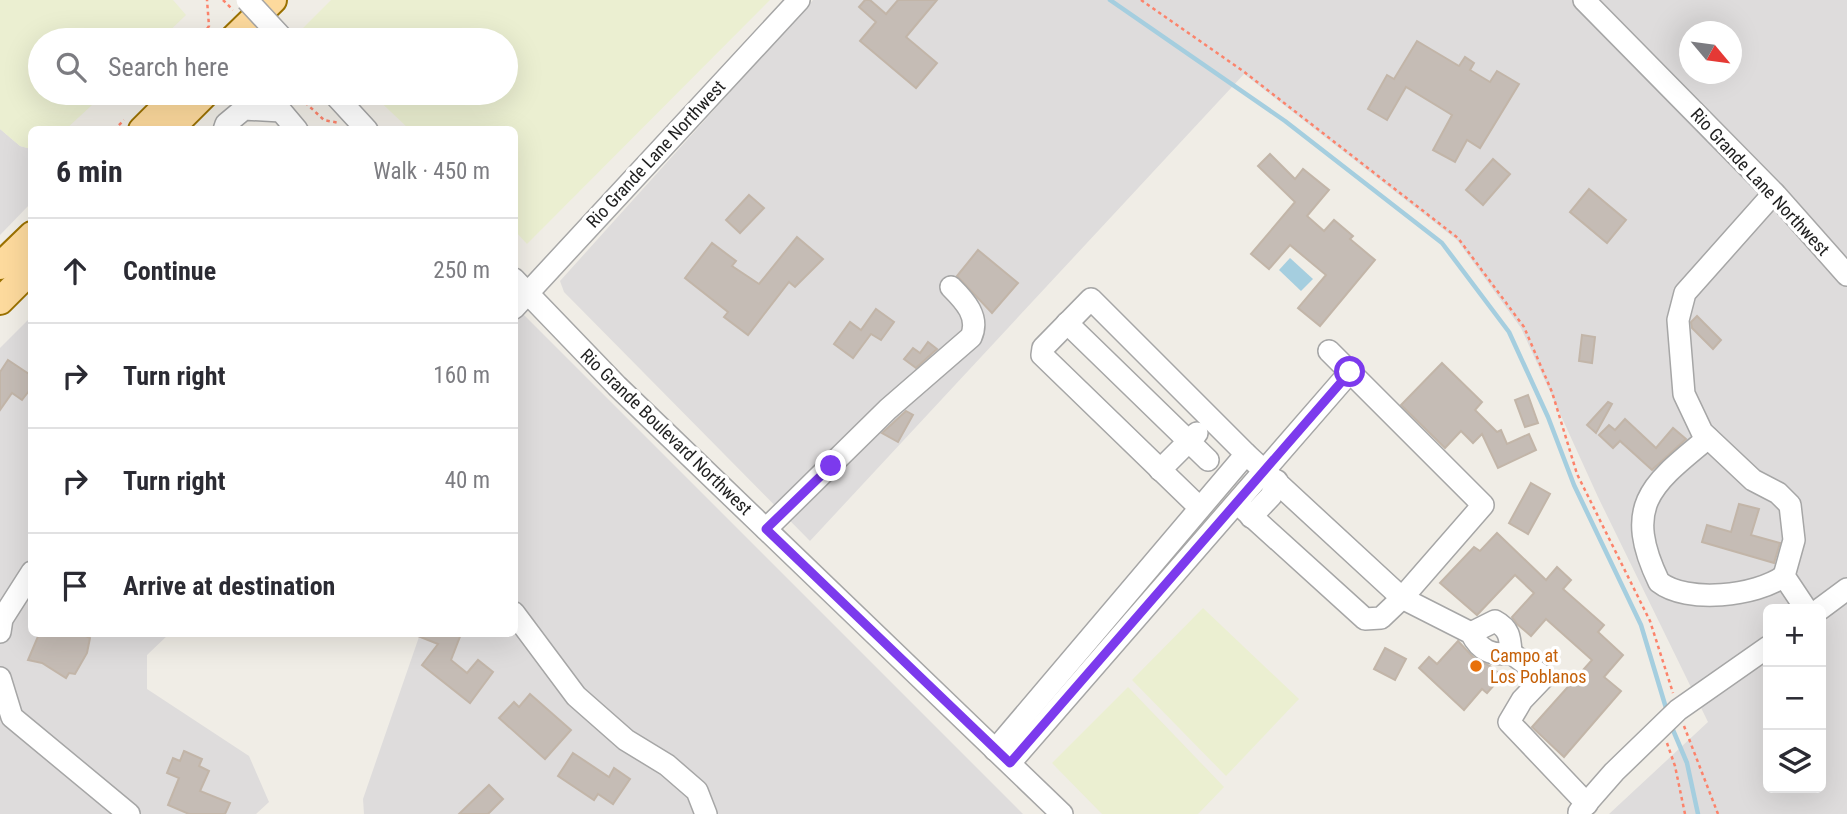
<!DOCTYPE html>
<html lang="en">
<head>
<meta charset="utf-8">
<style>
	body { margin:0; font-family:"Roboto Condensed",sans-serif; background:#f2f2f3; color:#2b2b33 }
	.controls { position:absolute; right:21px; bottom:21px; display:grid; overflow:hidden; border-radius:10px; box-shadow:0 7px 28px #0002 }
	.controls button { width:63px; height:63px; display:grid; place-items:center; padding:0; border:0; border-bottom:2px solid #e1e1e2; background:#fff; color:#2b2b33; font:35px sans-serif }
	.compass { position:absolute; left:1679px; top:21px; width:63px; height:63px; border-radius:50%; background:#fff; box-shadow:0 7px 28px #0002; rotate:119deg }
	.stop { position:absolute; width:21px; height:21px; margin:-16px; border:5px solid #7c3aed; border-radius:50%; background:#fff }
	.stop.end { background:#7c3aed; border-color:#fff; box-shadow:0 2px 7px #0008 }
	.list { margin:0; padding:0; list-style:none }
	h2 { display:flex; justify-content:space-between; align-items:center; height:91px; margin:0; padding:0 28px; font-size:30px }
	h2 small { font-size:23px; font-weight:400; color:#7c7c81 }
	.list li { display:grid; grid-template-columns:46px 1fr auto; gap:21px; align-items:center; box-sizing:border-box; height:105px; padding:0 28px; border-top:2px solid #e1e1e2 }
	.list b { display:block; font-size:26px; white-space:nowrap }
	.list em { font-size:23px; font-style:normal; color:#7c7c81 }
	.icon { flex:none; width:38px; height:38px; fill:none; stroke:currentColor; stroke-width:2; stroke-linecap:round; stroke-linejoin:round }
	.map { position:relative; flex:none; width:1847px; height:814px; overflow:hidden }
	.search { position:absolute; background:#fff; box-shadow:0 7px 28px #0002; left:28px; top:28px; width:490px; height:77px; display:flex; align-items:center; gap:18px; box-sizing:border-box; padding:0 24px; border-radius:38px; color:#7c7c81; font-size:26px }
	.panel { position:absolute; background:#fff; box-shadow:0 7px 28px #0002; left:28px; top:126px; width:490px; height:511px; border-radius:10px }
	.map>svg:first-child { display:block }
</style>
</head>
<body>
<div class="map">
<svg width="1847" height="814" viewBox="0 0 1847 814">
	<rect width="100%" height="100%" fill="#f0ede6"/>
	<g fill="#dedcdc" fill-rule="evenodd">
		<path d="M813,0H1847V814H1609L1708,722L1598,497L1521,328L1457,240L1244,74L810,541L564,292L560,281ZM1689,32H1731V74H1689ZM1768,609H1821V788H1768Z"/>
		<polygon points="0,129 20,146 32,149 31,203 0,235"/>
		<polygon points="515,306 1023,814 364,814 363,799 420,634 514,634"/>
		<polygon points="31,317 32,634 169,634 147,655 147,689 249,756 269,802 256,814 0,814 0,348"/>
	</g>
	<g fill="#ebefd1">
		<polygon points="0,0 173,0 186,15 160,40 40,40 40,93 105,93 66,129 32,130 31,149 20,146 0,129"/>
		<polygon points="331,0 770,0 527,244 515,231 514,130 409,129 371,93 506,93 506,40 316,40 303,28"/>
		<polygon points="1203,608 1299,699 1226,776 1132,680"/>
		<polygon points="1128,687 1224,787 1198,814 1102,814 1052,763"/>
	</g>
	<polygon fill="#a5cedf" points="1290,258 1313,279 1301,291 1279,270"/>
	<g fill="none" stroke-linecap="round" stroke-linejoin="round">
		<g stroke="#a5cedf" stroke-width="4.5">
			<polyline points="1110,0 1285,121 1442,243 1509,332 1548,417 1574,485 1641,625 1666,708"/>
			<polyline points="1673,730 1687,763 1698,814"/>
		</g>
	</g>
	<g fill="#c5bcb5" stroke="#c2b5a8" stroke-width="2">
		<polygon points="865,0 870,0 886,14 898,0 937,0 906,37 937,63 916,88 860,41 876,22 859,7"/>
		<polygon points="1417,41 1459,66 1465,57 1474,63 1470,70 1490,82 1497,71 1519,84 1480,148 1467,140 1455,162 1433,150 1452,115 1406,87 1387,120 1368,109 1387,75 1394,79"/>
		<polygon points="1270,154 1295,179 1303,169 1329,190 1307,216 1324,231 1334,220 1353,236 1350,239 1375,260 1320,326 1298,308 1326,275 1290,245 1269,269 1251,254 1295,202 1258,166"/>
		<polygon points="1493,159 1510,174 1483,205 1466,190"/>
		<polygon points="1589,189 1626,220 1607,243 1570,212"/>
		<polygon points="749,195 764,208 740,233 726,220"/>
		<polygon points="797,237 823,259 795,287 789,282 748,335 724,317 728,312 685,278 712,243 736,261 732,266 759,284"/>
		<polygon points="978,250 1018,283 992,313 957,276"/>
		<polygon points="876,309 894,322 881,340 871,334 853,358 834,344 850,322 861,330"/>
		<polygon points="1697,316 1721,340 1713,349 1692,328 1691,322"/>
		<polygon points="1582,335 1595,337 1592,363 1579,361"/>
		<polygon points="928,342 937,349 916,368 904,359 913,348 920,353"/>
		<polygon points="8,360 32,376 32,387 22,400 12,393 0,410 0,372"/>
		<polygon points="1442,363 1482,402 1475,410 1497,432 1501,430 1507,444 1529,434 1536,450 1498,468 1482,434 1473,443 1461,431 1445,448 1401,405"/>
		<polygon points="1528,395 1538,423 1525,427 1515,400"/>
		<polygon points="1608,402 1612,404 1596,433 1587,425"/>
		<polygon points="906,411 913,415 898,442 882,433"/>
		<polygon points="1625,419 1656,448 1673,428 1686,439 1652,470 1620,441 1613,448 1599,435 1609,425 1615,430"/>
		<polygon points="1531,483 1550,494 1528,534 1509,523"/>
		<polygon points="1739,504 1759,509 1751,535 1780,543 1774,563 1702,542 1707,525 1731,532"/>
		<polygon points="1497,533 1546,580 1557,567 1571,580 1563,589 1604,625 1598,632 1623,655 1604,677 1621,691 1564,757 1532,727 1592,660 1546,619 1531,636 1517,624 1512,617 1534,593 1515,575 1477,615 1440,583 1474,547 1480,551"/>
		<polygon points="39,634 82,634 90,638 87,653 75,674 69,673 66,678 42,663 28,660"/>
		<polygon points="413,634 461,634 451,660 467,673 478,660 493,672 470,703 422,665 438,644"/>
		<polygon points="1458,641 1474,658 1490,666 1502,676 1487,693 1482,689 1464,710 1419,668 1429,657 1437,664"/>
		<polygon points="1385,648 1406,659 1395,680 1374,669"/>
		<polygon points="530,694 571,730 545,759 499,718 514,702 519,707"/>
		<polygon points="184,751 202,759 199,766 209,771 200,791 230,803 225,814 189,814 168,805 179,778 167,773 173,758 180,761"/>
		<polygon points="573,753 609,777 614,768 630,779 613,804 598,794 594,800 558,776"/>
		<polygon points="489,785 503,799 488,814 459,814"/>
	</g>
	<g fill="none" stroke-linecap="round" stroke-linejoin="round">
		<defs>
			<g id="minor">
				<polyline points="1584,0 1776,195 1847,275"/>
				<polyline points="333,93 367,130"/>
				<polyline points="224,130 226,124 244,109 281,111 297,130"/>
				<polyline points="1774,193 1685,293 1678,320 1684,394 1702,432 1753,480 1778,493 1790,505 1794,540 1784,576 1806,609"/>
				<polyline points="514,279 617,386 1062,814"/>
				<polyline points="514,308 799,0"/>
				<polyline points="1067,323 1208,460"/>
				<path d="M1708,438C1652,484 1622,505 1659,582C1687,604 1756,596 1784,576"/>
				<polyline points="1160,470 1197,433"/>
				<polyline points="1237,503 1365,619 1381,618 1402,598 1483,505 1329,351"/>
				<path d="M1199,507L1042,355L1043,348L1091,299L1246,454L1402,598L1471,633C1480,651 1492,656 1511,653L1544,677L1522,700L1509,722L1587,804"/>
				<polyline points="1251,517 1271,496 1277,481"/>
				<path d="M766,529L888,409L971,337C980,317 965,301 951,287"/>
				<polyline points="1820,609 1847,589"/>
				<polyline points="514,613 576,696 626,740 667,765 697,791 706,814"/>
				<polyline points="0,632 2,619 32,572"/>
				<path d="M1471,633L1495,621C1510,629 1510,638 1511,653"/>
				<polyline points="0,678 12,717 129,814"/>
				<polyline points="995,750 1246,454"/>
				<polyline points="1010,763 1350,372"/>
				<polyline points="1579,812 1614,772 1678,710 1768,647"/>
			</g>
			<g id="major">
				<polyline points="232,40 273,0"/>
				<polyline points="142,130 179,93"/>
				<polyline points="169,130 206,93"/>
				<polyline points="0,266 32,235"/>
				<polyline points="0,301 32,269"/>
			</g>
		</defs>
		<use href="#minor" stroke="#a6a6a6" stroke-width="24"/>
		<use href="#major" stroke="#9b7100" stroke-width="30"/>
		<g stroke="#fc836b" stroke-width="2.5" stroke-dasharray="3.5 3.5" stroke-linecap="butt">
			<polyline points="1141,0 1243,71 1458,238 1524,327 1552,392 1577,474 1650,621 1673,693"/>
			<polyline points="199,40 209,26 207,0"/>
			<polyline points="295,93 324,120 339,123"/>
			<polyline points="114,130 124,120"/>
			<polyline points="1684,726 1718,814"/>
			<polyline points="1667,743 1675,766 1685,814"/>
		</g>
		<use href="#minor" stroke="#fff" stroke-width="21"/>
		<use href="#major" stroke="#fdda9d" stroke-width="26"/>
		<defs>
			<polyline id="minor-bridge" points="247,0 284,40"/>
		</defs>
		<use href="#minor-bridge" stroke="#a6a6a6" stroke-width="24" stroke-linecap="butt"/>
		<polyline stroke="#fc836b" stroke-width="2.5" stroke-dasharray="3.5 3.5" stroke-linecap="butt" points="223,0 233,10"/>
		<use href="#minor-bridge" stroke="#fff" stroke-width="21"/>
	</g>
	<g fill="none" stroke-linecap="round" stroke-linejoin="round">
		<polyline stroke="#7c3aed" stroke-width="9" points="831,466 766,529 1010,763 1350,372"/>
	</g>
	<circle fill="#e8710a" stroke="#fff" stroke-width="2.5" cx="1476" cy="666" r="7"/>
	<g text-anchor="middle" stroke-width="7" stroke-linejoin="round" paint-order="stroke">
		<g font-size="18" fill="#1f1f1f" stroke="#fff">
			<text transform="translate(656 154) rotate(-47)" y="6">Rio Grande Lane Northwest</text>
			<text transform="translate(1760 182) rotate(47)" y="6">Rio Grande Lane Northwest</text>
			<text transform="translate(666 432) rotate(44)" y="6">Rio Grande Boulevard Northwest</text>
		</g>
		<g font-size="18" fill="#c56008" stroke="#fff" text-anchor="start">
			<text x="1490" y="662">Campo at<tspan x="1490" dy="21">Los Poblanos</tspan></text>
		</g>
	</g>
</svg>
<div class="controls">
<button>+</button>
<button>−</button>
<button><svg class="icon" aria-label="layers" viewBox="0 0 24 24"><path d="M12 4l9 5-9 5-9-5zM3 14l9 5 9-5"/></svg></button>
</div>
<svg class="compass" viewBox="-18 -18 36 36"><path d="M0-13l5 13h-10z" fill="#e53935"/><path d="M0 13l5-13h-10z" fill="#7c7c81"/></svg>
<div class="stop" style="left:1350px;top:372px"></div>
<div class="stop end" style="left:831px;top:466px"></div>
<div class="search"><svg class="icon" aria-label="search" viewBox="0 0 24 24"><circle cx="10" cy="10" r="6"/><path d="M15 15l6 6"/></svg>Search here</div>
<section class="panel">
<h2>6 min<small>Walk · 450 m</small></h2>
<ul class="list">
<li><svg class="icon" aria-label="ahead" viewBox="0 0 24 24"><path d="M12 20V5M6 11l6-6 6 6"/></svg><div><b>Continue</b></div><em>250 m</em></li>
<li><svg class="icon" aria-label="right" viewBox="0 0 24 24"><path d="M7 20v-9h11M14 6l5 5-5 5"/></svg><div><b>Turn right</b></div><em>160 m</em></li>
<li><svg class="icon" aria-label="right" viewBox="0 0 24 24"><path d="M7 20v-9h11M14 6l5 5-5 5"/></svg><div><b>Turn right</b></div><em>40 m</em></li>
<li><svg class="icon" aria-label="arrive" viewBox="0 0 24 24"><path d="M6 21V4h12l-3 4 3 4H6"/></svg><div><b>Arrive at destination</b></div></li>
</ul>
</section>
</div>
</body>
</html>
